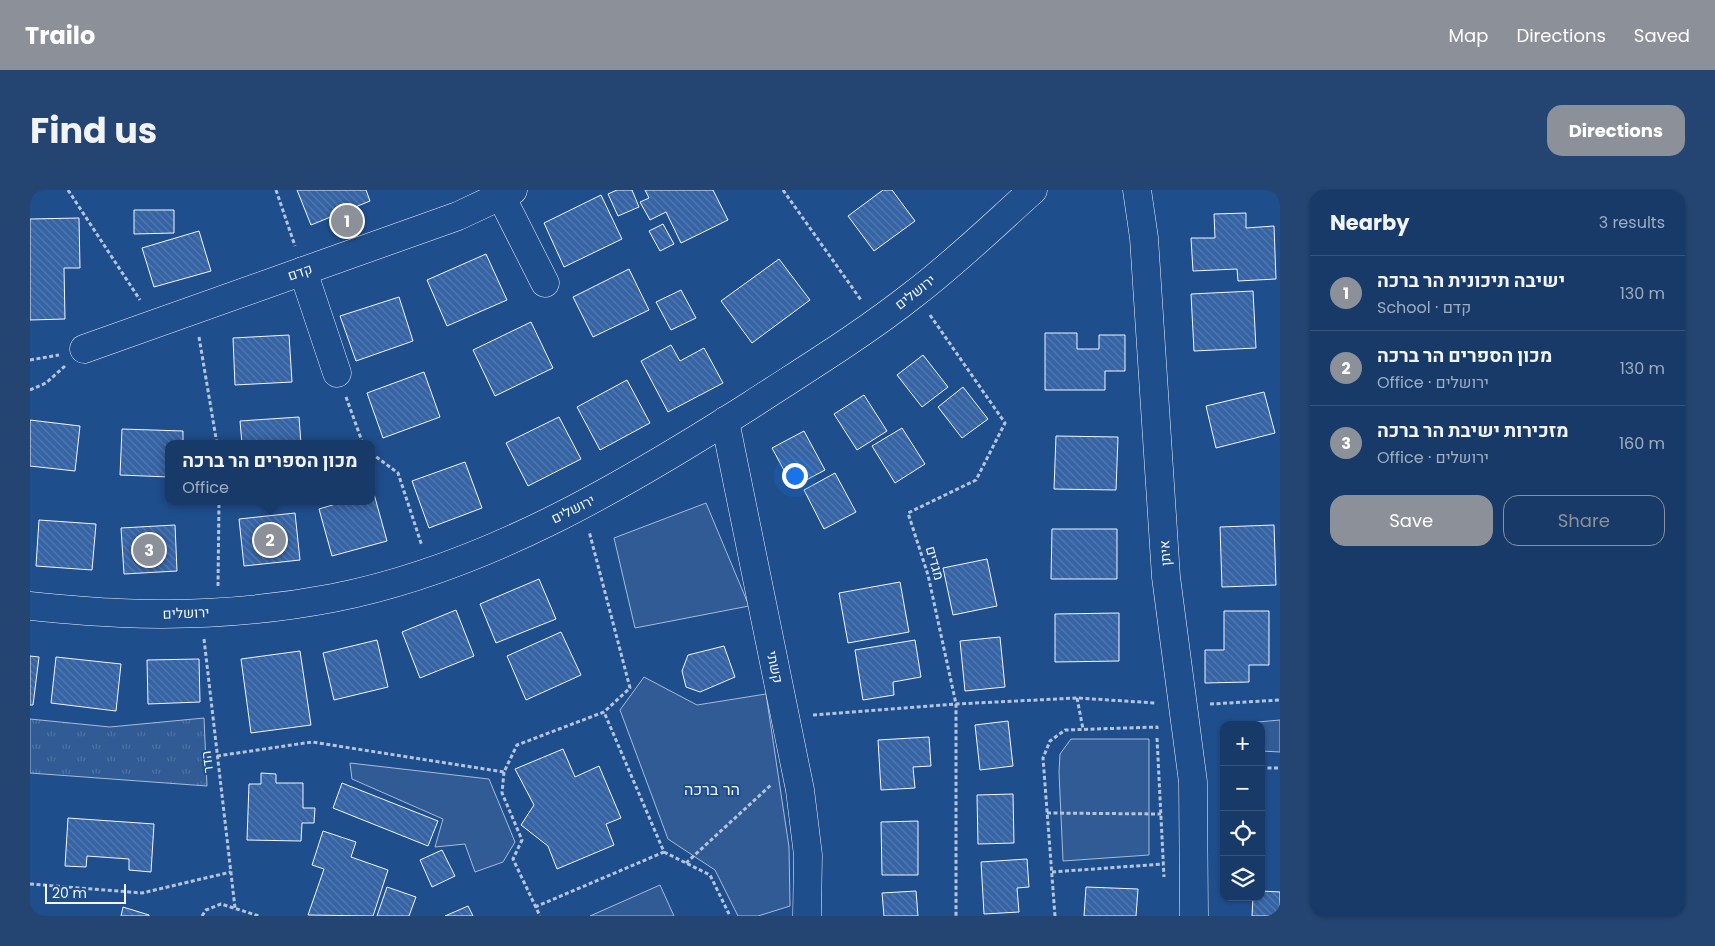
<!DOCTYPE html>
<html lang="en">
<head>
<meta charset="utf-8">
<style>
	body { margin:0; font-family:Poppins,Heebo,sans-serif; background:#244571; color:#f1f3f6 }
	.controls { position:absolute; right:15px; bottom:15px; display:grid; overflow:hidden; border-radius:10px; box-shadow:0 1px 4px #0004 }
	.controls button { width:45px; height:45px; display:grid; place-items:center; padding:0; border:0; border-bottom:1px solid #36547d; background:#173a69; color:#f1f3f6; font:25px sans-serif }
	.scale { position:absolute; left:15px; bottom:12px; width:81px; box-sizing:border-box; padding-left:5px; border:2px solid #f2f6ff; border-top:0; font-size:14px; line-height:18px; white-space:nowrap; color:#f2f6ff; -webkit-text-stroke:4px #1f4e8c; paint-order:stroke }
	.you { position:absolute; left:764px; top:285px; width:18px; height:18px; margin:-12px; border:4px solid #fff; border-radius:50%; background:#1a73e8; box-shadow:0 0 0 8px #1a73e833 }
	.badge { display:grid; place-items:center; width:32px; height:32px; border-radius:50%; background:#8c9099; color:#fff; font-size:16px; font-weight:700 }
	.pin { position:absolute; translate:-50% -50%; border:2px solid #fff; box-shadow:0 1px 5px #0006 }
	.popup { position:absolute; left:135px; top:250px; width:210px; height:65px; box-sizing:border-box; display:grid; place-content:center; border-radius:10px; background:#173a69; filter:drop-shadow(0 1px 4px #0005); font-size:16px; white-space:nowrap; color:#9eadc0 }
	.popup b { font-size:19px; color:#f1f3f6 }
	.popup::after { content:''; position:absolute; left:50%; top:100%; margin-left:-10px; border:10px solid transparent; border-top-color:#173a69 }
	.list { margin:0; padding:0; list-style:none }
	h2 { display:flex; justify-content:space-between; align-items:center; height:65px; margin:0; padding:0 20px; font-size:21px }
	h2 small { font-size:16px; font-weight:400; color:#9eadc0 }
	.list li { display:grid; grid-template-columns:32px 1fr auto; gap:15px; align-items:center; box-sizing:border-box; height:75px; padding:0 20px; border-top:1px solid #36547d }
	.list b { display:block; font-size:19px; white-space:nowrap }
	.list p { margin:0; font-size:16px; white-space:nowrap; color:#9eadc0 }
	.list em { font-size:16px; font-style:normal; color:#9eadc0 }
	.actions { display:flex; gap:10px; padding:15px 20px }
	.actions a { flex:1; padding:11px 0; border:1px solid #8c9099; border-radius:15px; text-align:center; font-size:18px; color:#8c9099 }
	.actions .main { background:#8c9099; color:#fff }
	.icon { flex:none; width:28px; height:28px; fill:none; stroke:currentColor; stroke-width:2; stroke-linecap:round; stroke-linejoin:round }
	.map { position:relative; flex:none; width:1250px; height:726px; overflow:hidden; border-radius:15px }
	header { display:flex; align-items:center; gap:30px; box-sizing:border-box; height:70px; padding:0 25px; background:#8c9099; color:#fff }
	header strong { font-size:24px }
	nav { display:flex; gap:28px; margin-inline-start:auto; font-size:18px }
	.intro { display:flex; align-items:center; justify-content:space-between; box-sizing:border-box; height:120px; padding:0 30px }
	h1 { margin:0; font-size:35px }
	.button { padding:12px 22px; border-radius:15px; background:#8c9099; color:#fff; font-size:18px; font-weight:700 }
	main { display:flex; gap:30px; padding:0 30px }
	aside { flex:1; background:#173a69; border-radius:15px; box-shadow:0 1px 4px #0004 }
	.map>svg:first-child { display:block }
</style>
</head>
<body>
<header>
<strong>Trailo</strong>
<nav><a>Map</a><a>Directions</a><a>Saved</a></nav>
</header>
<div class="intro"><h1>Find us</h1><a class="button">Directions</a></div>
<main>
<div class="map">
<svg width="1250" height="726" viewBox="0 0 1250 726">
	<defs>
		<pattern id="grass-tufts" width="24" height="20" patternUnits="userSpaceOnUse" patternTransform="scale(1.25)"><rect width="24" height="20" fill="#305b95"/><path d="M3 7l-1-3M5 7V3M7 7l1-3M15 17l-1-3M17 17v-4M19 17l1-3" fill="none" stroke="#4e73a5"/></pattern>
		<pattern id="building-back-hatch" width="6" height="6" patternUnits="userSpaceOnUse" patternTransform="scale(1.25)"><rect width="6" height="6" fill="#3563a3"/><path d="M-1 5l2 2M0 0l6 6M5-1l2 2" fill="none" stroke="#537ab1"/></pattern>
	</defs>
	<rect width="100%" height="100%" fill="#1f4e8c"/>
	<polygon fill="url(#grass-tufts)" stroke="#a8bbd7" points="174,528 177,596 0,583 0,529 80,537"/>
	<g fill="#305b95" stroke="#a8bbd7">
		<polygon points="676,313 719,416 605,438 584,348"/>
		<polygon points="614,487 667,515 736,504 759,657 760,716 728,726 708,726 685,680 638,649 590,520"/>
		<polygon points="1250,530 1250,562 1231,561 1231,535 1195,535"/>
		<polygon points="1041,549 1119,549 1119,665 1033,671 1029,582 1030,564"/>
		<polygon points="320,573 459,589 485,652 473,672 445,682 435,654 405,657 413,629 322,589"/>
		<polygon points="630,695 644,726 560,726"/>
	</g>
	<g fill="url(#building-back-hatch)" stroke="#f2f6ff">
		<polygon points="267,0 336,0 340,11 281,35"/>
		<polygon points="587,0 602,0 609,17 588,26 578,4"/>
		<polygon points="615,0 683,0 698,30 651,53 636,22 620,30 610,12 619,8"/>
		<polygon points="853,0 862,0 885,31 844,61 818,26"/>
		<polygon points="571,5 592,49 534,77 514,33"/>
		<polygon points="104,20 144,20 144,43 104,44"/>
		<polygon points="1216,23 1216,38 1244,36 1246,89 1208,91 1207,79 1163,81 1161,48 1185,48 1184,24"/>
		<polygon points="49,28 50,78 34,78 35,129 0,130 0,29"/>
		<polygon points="633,34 644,54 630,61 619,41"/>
		<polygon points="169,41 181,81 124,97 112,58"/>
		<polygon points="456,64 477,110 417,136 397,90"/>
		<polygon points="749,69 780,110 722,153 691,111"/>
		<polygon points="599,79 619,120 563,147 543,107"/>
		<polygon points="651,100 666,128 641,140 626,112"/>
		<polygon points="1223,101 1226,158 1164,161 1161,104"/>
		<polygon points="369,107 383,151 326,171 310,126"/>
		<polygon points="501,132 523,178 465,206 443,160"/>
		<polygon points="1015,143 1047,143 1047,159 1069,159 1069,145 1095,145 1095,181 1075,181 1075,200 1015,200"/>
		<polygon points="259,145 262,192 205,195 203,148"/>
		<polygon points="641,155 650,171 674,158 693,193 638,222 611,171"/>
		<polygon points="893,165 918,197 892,217 867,185"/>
		<polygon points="394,182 410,227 353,248 337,203"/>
		<polygon points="597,190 620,233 570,260 547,217"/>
		<polygon points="933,197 958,229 932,248 908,217"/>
		<polygon points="1234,202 1245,243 1186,258 1176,216"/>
		<polygon points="834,205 857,241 827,260 804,224"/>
		<polygon points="269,227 271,254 212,254 210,231"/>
		<polygon points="529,227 551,269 498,296 476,253"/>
		<polygon points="0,230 50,236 45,281 0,276"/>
		<polygon points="872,238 895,274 865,293 842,256"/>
		<polygon points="92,239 153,241 153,254 139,254 139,287 90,285"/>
		<polygon points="774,241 795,280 763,297 742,258"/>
		<polygon points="1026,246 1088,247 1086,300 1024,299"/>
		<polygon points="435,272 452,318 399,338 382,291"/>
		<polygon points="805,283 826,322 794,339 774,300"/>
		<polygon points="341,304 344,304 357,351 302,366 289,319 316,311 341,311"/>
		<polygon points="265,323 270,370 214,376 209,329"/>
		<polygon points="9,330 66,334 62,380 6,376"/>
		<polygon points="145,335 147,381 94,384 91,338"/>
		<polygon points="1244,335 1246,395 1192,397 1190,337"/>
		<polygon points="1022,339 1087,339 1087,389 1021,389"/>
		<polygon points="957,369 967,416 923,425 913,378"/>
		<polygon points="509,389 526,429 466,453 450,414"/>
		<polygon points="870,392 879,442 818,453 809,403"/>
		<polygon points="426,420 444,466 390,488 372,442"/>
		<polygon points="1194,421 1239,421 1239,475 1219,475 1219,492 1175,493 1175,460 1194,460"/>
		<polygon points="1089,423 1089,471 1025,472 1025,424"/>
		<polygon points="531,442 551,485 496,510 477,466"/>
		<polygon points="970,447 975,497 935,501 930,451"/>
		<polygon points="347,450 358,497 304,510 293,463"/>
		<polygon points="885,450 891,487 863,492 864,505 833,510 825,460"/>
		<polygon points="694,456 705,487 670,502 656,497 652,481 658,465"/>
		<polygon points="270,461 281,535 221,543 211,469"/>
		<polygon points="0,466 9,467 3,515 0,515"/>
		<polygon points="26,467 91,474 86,521 21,513"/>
		<polygon points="169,469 170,512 118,514 117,470"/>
		<polygon points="978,531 983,576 950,580 945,535"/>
		<polygon points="899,547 901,576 883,577 885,598 851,600 848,550"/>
		<polygon points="533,559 545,587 569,576 591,628 576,634 584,655 527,679 518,656 491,635 504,615 485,579"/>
		<polygon points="231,583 246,584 246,593 273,593 273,618 285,618 284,633 272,633 271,651 217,650 219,594 231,594"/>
		<polygon points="312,593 408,631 398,656 303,618"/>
		<polygon points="983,604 984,653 948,654 947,605"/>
		<polygon points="38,628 124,634 121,682 99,680 99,669 57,666 56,677 35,676"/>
		<polygon points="888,631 888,685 852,685 851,632"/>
		<polygon points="293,641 326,652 321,667 358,680 343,726 278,725 294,679 282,675"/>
		<polygon points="412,660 425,686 402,697 390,670"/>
		<polygon points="997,669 999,697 987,698 989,722 954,724 951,672"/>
		<polygon points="357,697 386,707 379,726 347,726"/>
		<polygon points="1056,697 1108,699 1106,726 1054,726"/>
		<polygon points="886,701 888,726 854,726 852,703"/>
		<polygon points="1231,701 1250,702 1250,726 1222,726 1223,707 1231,707"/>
		<polygon points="438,716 443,726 415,726"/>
		<polygon points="93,717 119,725 119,726 91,726"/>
	</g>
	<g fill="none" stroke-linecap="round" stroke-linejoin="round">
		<defs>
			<g id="minor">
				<polyline points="1107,0 1114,48 1136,387 1163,592 1164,726"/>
				<polyline points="471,6 515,93"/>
				<polyline points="273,81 307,183"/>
				<polyline points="54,159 428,26 483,0"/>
				<polyline points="695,231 770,600 778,665 777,726"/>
				<path d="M0,416C30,419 60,422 90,423C159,426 235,421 303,408C455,378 592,297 721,215C776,179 832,145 884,104C926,72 964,35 1003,0"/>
			</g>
		</defs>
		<use href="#minor" stroke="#f2f6ff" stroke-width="29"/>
		<g stroke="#b3c4dc" stroke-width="3" stroke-dasharray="4 2.5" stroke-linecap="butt">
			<polyline points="38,0 110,110"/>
			<polyline points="246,0 265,56"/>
			<polyline points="753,0 831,110"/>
			<polyline points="900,125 975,233 946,290 878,323 898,385 926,514 926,726"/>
			<polyline points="169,147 187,254"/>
			<polyline points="0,170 29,165"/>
			<polyline points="0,200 16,193 35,176"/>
			<polyline points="316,207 333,254"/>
			<polyline points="341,263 368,283 392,356"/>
			<polyline points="188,396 189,311"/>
			<polyline points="174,449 205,718"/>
			<polyline points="1047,508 1053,539"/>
			<polyline points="1180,514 1250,510"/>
			<polyline points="783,525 926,514 1047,508 1126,513"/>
			<polyline points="1127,548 1134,687"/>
			<polyline points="187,566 282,552 474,582 487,555 574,522 600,498 559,341"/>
			<polyline points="1231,578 1250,578"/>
			<polyline points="474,582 472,603 492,650 483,669 510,726"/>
			<polyline points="1017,623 1131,624"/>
			<polyline points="634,662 680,685 700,726"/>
			<polyline points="656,673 742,594"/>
			<polyline points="1022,682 1133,674"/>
			<polyline points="0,694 112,703 201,682"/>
			<polyline points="505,717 634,662 574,522"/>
			<polyline points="172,726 176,720 191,714 229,726"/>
			<polyline points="1025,726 1013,568 1020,551 1035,540 1127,537 1127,539"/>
		</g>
		<use href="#minor" stroke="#1f4e8c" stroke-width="28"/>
	</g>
	<g text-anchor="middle" stroke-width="4" stroke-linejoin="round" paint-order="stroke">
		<g font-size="14" fill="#f2f6ff" stroke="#1f4e8c">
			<text transform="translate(270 82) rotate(-19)" y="5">קדם</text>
			<text transform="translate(885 102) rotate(-38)" y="5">ירושלים</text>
			<text transform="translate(543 319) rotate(-26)" y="5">ירושלים</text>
			<text transform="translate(1135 363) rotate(-94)" y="5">איתן</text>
			<text transform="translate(905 373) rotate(74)" y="5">מגדים</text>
			<text transform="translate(156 423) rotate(-2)" y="5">ירושלים</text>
			<text transform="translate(745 477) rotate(78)" y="5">קשתי</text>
			<text transform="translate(177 572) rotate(-97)" y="5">הדר</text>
		</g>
		<g font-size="16" fill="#f2f6ff" stroke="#1f4e8c">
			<text x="682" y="605">הר ברכה</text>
		</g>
	</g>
</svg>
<div class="controls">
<button>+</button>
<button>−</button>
<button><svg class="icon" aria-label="locate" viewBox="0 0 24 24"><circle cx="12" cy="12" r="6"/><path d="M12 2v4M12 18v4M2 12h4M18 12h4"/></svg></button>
<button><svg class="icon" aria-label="layers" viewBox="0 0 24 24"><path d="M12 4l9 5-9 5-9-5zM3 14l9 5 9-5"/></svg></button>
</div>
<div class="scale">20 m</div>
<div class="you"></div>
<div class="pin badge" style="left:317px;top:31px">1</div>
<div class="pin badge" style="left:240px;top:350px">2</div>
<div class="popup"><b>מכון הספרים הר ברכה</b>Office</div>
<div class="pin badge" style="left:119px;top:360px">3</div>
</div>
<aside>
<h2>Nearby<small>3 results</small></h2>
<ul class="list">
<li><span class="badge">1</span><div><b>ישיבה תיכונית הר ברכה</b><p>School · קדם</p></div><em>130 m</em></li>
<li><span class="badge">2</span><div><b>מכון הספרים הר ברכה</b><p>Office · ירושלים</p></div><em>130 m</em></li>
<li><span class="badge">3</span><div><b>מזכירות ישיבת הר ברכה</b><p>Office · ירושלים</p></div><em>160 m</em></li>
</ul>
<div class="actions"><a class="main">Save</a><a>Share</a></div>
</aside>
</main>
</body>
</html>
